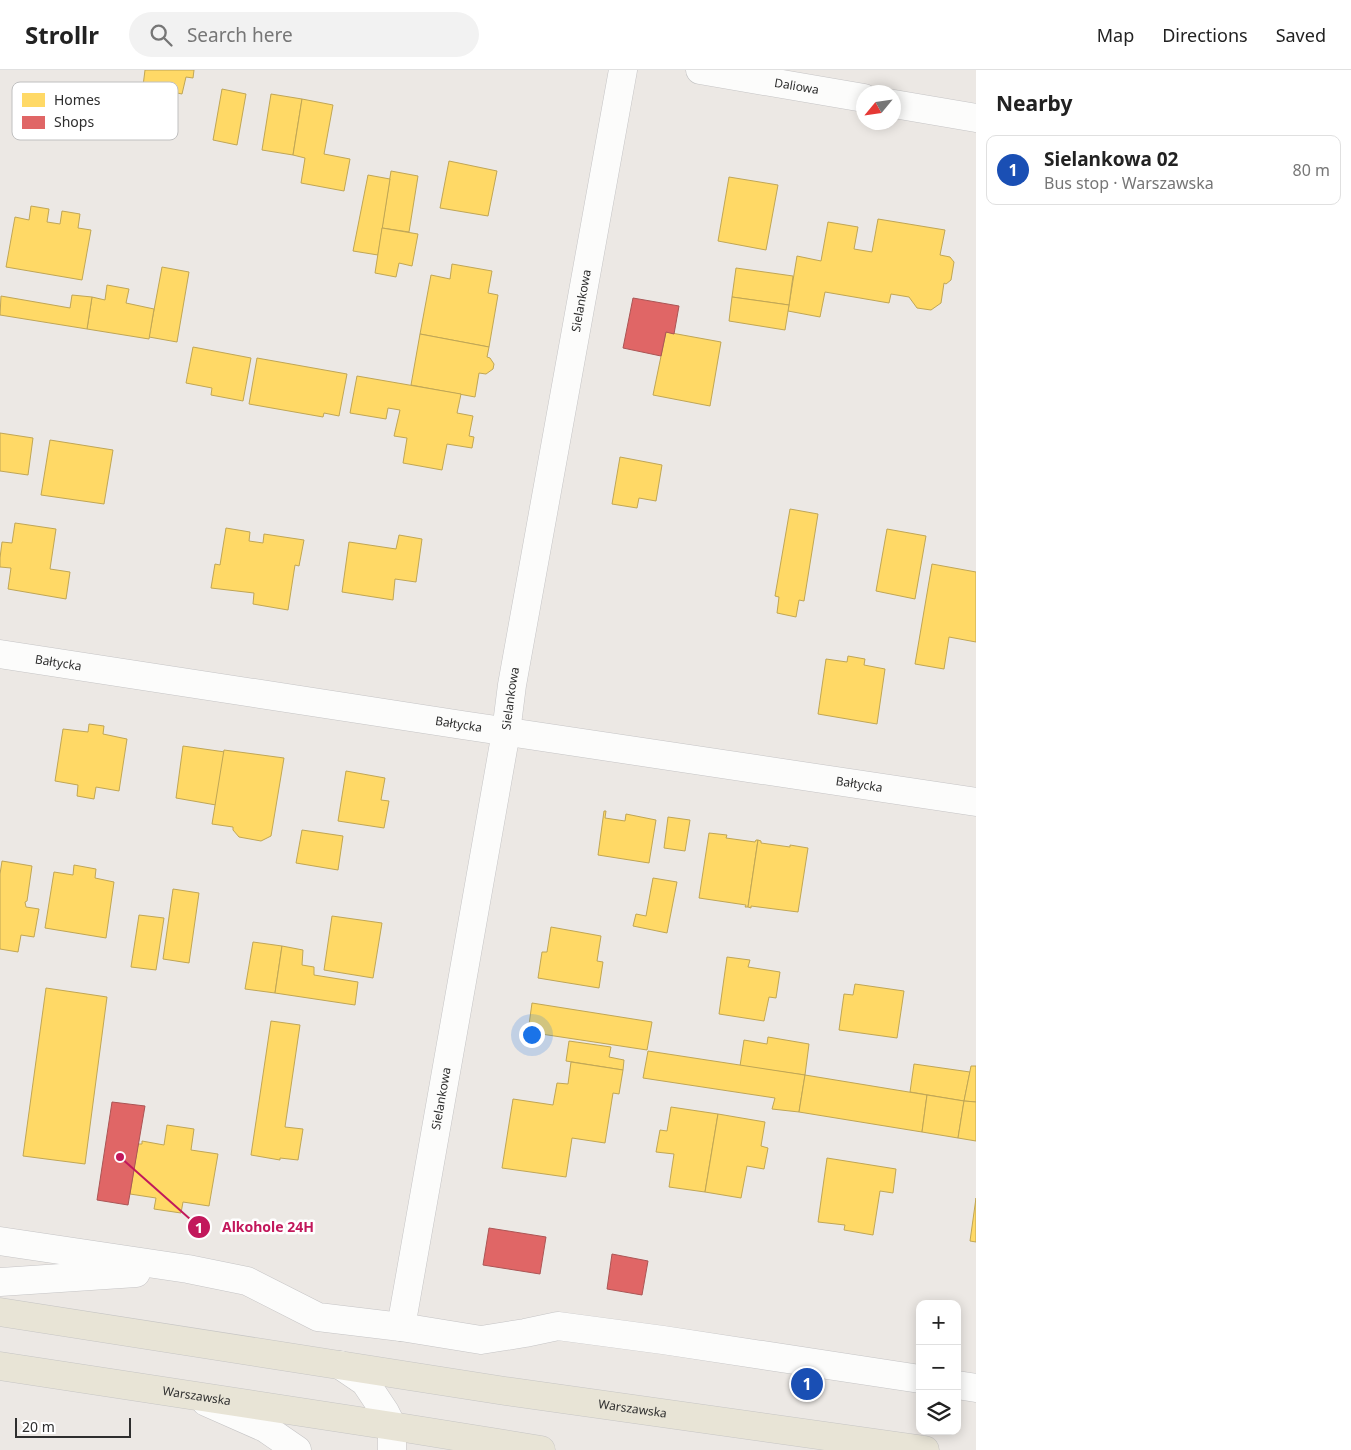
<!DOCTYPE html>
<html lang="en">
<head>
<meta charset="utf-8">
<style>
	body { margin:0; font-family:"Noto Sans",sans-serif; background:#f2f2f2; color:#222 }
	.controls { position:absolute; right:15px; bottom:15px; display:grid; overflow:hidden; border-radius:10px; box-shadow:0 2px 12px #0003 }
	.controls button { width:45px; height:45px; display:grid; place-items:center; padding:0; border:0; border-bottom:1px solid #e0e0e0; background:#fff; color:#222; font:25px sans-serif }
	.compass { position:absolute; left:856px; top:15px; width:45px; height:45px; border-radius:50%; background:#fff; box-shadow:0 2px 12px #0003; rotate:241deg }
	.scale { position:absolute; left:15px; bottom:12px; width:116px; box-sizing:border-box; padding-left:5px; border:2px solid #2e2e2e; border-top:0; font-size:14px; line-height:18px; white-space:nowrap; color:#2e2e2e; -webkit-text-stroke:4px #fff; paint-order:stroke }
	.you { position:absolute; left:531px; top:964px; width:18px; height:18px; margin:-12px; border:4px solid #fff; border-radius:50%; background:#1a73e8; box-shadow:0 0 0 8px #1a73e833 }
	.badge { display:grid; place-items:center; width:32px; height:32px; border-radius:50%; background:#706f6e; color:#fff; font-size:16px; font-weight:700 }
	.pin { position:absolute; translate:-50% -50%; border:2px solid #fff; box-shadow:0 1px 5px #0006 }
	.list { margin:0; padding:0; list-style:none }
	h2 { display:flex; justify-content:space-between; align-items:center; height:65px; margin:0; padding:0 20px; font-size:21px }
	h2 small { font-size:16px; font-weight:400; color:#767676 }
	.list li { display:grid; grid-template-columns:32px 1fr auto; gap:15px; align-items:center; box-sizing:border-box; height:70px; margin:0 10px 10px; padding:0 10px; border:1px solid #e0e0e0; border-radius:10px }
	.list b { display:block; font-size:19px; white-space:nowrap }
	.list p { margin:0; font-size:16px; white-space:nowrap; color:#767676 }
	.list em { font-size:16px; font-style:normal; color:#767676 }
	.icon { flex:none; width:28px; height:28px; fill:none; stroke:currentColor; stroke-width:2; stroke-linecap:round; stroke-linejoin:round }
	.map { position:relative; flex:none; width:976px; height:1380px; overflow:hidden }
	header { display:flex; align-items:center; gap:30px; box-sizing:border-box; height:70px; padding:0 25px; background:#fff; border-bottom:1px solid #e0e0e0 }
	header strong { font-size:24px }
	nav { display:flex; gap:28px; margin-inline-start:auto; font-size:18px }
	.search { width:350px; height:45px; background:#f2f2f2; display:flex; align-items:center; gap:12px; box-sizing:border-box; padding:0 18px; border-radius:28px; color:#767676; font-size:19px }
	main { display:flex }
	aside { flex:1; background:#fff }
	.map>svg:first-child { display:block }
</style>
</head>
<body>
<header>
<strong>Strollr</strong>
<div class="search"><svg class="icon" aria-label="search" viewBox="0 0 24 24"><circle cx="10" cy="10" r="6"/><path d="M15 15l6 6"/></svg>Search here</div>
<nav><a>Map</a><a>Directions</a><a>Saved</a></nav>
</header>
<main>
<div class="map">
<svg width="976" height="1380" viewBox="0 0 976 1380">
	<rect width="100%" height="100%" fill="#ece8e4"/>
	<g fill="#ffd966" stroke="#c0a655">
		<polygon points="145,0 194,0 193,8 186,7 182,24 172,22 169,36 156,34 159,19 143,16"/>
		<polygon points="222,19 246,24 237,75 213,70"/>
		<polygon points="271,24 302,29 293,85 262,80"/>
		<polygon points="302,29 333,35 324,84 350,89 344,121 301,113 305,88 293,85"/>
		<polygon points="449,91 497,101 488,146 440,138"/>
		<polygon points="391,101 418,106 409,162 382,158"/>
		<polygon points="368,105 390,109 378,185 353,181"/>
		<polygon points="729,107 778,115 766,180 718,171"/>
		<polygon points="31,136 49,139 47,152 60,154 62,141 80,144 78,158 91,160 82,210 6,197 15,147 29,150"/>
		<polygon points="878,149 945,160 940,185 950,187 954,192 951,210 946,214 944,213 941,233 931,240 917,238 909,227 891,224 889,233 825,222 820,247 788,241 797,186 821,191 828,152 858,157 854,179 872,182"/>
		<polygon points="382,158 418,164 412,196 399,193 396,207 375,203"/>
		<polygon points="452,194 492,201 488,223 498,225 489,277 420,264 431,205 450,209"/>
		<polygon points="162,197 189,202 177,272 149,267"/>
		<polygon points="736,198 793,206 789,235 732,227"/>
		<polygon points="107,215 129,219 126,233 154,239 149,269 87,259 92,227 105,230"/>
		<polygon points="72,225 92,227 87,259 0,245 1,226 70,238"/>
		<polygon points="732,227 789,235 785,260 729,251"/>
		<polygon points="666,262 721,272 710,336 653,325"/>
		<polygon points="420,264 489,277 487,287 490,288 494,294 493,299 486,304 479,303 475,327 411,315"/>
		<polygon points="193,277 251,288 243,331 211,325 212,318 186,313"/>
		<polygon points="257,288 347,304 339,346 324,343 323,347 249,334"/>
		<polygon points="357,306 461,324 457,343 473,346 469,366 474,367 472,378 447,374 442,400 403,393 407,368 394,366 400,340 388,338 386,349 350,343"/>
		<polygon points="0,363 33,368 28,405 0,401"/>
		<polygon points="50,370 113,380 104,434 41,425"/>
		<polygon points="620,387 662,395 656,431 639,428 637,438 612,434"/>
		<polygon points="790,439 818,444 804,531 799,530 796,547 777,543 779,527 775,526"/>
		<polygon points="15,453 56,459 50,499 70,502 66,529 8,519 11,498 0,497 0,488 2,472 12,473"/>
		<polygon points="226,458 250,462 249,471 263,473 264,464 304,470 299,496 295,495 288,540 253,534 254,523 211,518 215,494 220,495"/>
		<polygon points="887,459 926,466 915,529 876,521"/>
		<polygon points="399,465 422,469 416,512 395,509 393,530 342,522 349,472 396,479"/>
		<polygon points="932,494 976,502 976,572 949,567 944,599 915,594"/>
		<polygon points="848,586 865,589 864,595 885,599 877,654 818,644 826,589 847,592"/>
		<polygon points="89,654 104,656 103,664 127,669 119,721 96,717 94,729 77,726 78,715 55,711 63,659 88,662"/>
		<polygon points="183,676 225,682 216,735 176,728"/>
		<polygon points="224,680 284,688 271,766 261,771 239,767 233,760 233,757 212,754"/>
		<polygon points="346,701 385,708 381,730 389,731 384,758 338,751"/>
		<polygon points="604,741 606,741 605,748 625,751 626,744 656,750 649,793 598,785"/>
		<polygon points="668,747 690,750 685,781 664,778"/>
		<polygon points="302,760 343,766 338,800 296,793"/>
		<polygon points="709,763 727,765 726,768 755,772 756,770 758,770 748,837 745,837 746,835 699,828"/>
		<polygon points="758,770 761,771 761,773 790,777 790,775 808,778 798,842 751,836 751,838 748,837"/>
		<polygon points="2,791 32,796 27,831 25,832 26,837 39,839 34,867 21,865 18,882 0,879 0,804"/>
		<polygon points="74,795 96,799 95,808 114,812 106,868 45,858 54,802 73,805"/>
		<polygon points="653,808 677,812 667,863 633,856 636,844 646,846"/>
		<polygon points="173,819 199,823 189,893 163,889"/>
		<polygon points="139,845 164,848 156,900 131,897"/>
		<polygon points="332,846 382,853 373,908 324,900"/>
		<polygon points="551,857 601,866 597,891 603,892 599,918 538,908 542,882 547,882"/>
		<polygon points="253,872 282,876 275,923 245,919"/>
		<polygon points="282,876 303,880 302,895 314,897 314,905 358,912 355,935 275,923"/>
		<polygon points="727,887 750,890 748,897 780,902 776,928 769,927 764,951 719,944"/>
		<polygon points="855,914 904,921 897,968 839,960 844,924 853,925"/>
		<polygon points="46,918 107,927 85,1094 23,1086"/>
		<polygon points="532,933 652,952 647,980 528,962"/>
		<polygon points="271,951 300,955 285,1057 303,1059 298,1090 280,1088 280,1090 251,1085"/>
		<polygon points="768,967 809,974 805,1005 740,996 744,970 767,974"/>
		<polygon points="569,971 611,977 609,987 624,990 623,1000 566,991"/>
		<polygon points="648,981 805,1005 799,1042 772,1039 775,1028 643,1008"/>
		<polygon points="571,992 623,1000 619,1024 613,1023 605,1073 572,1068 566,1107 502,1098 513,1029 553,1035 557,1013 568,1014"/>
		<polygon points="914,994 970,1002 964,1031 910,1022"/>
		<polygon points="971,996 976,996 976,1032 964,1031"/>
		<polygon points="805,1005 927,1025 922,1062 799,1042"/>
		<polygon points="927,1025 964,1031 958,1068 922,1062"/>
		<polygon points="964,1031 976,1032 976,1071 958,1068"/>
		<polygon points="671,1037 718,1044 705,1122 669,1117 674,1084 656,1082 660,1060 667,1061"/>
		<polygon points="718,1044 765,1052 761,1076 768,1078 764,1099 747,1096 741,1128 705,1122"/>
		<polygon points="167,1055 194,1059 191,1080 218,1084 209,1136 183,1132 181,1143 154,1139 156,1128 130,1124 138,1074 142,1074 142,1071 164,1075"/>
		<polygon points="827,1088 896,1099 893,1123 880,1121 873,1165 844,1160 845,1155 818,1152"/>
		<polygon points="976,1128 976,1172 970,1171"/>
	</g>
	<g fill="#e06666" stroke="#ab5555">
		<polygon points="633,228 679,236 674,264 666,262 661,286 623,278"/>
		<polygon points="112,1032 145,1036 128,1135 97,1130"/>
		<polygon points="489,1158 546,1167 540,1204 483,1195"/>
		<polygon points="612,1184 648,1191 642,1225 607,1219"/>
	</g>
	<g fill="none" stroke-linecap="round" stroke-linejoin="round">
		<defs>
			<g id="minor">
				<path id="s1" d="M700,0L864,28"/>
				<polyline points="894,34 976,48"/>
				<path id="s2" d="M0,584L462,655L976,732"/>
				<polyline points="0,1171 188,1199 247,1211 318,1247 401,1257 481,1270 525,1263 558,1256 663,1270 920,1309"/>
				<polyline points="0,1212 136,1203"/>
				<path id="s3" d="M401,1257L506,662L512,615L623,0"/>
				<polyline points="957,1315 976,1318"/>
			</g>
			<g id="tertiary">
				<polyline points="340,1295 365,1312 385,1342 392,1356 392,1380"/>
				<polyline points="206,1332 265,1358 297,1380"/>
			</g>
			<g id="primary">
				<path id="s4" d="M0,1242L505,1321L925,1380"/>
				<path id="s5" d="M0,1296L392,1356L541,1380"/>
			</g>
		</defs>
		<use href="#minor" stroke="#c5c4c5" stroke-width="29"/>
		<use href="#tertiary" stroke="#c5c4c5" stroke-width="29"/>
		<use href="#primary" stroke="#c6c5c4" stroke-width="29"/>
		<use href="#minor" stroke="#fcfcfb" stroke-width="28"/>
		<use href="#tertiary" stroke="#fcfcfb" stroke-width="28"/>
		<use href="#primary" stroke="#e8e4d6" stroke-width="28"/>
	</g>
	<g text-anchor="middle" stroke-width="5" stroke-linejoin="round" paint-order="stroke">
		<g font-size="12" fill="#2e2e2e" stroke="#fff">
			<text dy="4" stroke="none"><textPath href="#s1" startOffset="98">Daliowa</textPath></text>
			<text dy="4" stroke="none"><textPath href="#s3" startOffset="1042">Sielankowa</textPath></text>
			<text dy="4" stroke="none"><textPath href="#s2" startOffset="59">Bałtycka</textPath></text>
			<text dy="4" stroke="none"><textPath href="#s3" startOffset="638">Sielankowa</textPath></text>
			<text dy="4" stroke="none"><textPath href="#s2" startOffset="464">Bałtycka</textPath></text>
			<text dy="4" stroke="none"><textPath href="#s2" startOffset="869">Bałtycka</textPath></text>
			<text dy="4" stroke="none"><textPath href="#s3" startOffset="232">Sielankowa</textPath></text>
			<text dy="4" stroke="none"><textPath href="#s5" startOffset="199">Warszawska</textPath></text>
			<text dy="4" stroke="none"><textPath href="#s4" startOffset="640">Warszawska</textPath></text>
		</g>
	</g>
	<rect x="12" y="12" width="166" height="58" rx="8" fill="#fff" stroke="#c0c0c0" stroke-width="1"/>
	<rect x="22" y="23" width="23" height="14" fill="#ffd966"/>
	<rect x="22" y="46" width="23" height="13" fill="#e06666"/>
	<g font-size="14" fill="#2e2e2e">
		<text x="54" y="35">Homes</text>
		<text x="54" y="57">Shops</text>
	</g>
	<path fill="none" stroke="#c2185b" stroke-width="2" d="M120 1087L199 1157"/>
	<g fill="#c2185b" stroke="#fff" stroke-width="2">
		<circle cx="120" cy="1087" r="5"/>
		<circle cx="199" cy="1157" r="12"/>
	</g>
	<g font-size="15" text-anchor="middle" font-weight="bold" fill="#fff">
		<text x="199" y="1163">1</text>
	</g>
	<g font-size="14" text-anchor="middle" font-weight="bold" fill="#c2185b" stroke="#fff" stroke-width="5" stroke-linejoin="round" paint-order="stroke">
		<text x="268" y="1162">Alkohole 24H</text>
	</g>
</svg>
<div class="controls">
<button>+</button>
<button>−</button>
<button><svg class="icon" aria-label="layers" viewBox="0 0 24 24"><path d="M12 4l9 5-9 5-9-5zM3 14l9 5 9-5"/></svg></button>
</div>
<svg class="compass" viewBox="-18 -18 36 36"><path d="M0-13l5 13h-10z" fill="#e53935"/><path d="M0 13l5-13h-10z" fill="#767676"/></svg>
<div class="scale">20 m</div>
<div class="you"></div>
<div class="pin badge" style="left:807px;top:1314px;background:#1a4fb4">1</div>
</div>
<aside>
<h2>Nearby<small></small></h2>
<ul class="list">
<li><span class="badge" style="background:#1a4fb4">1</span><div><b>Sielankowa 02</b><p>Bus stop · Warszawska</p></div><em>80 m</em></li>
</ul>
</aside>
</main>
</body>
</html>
